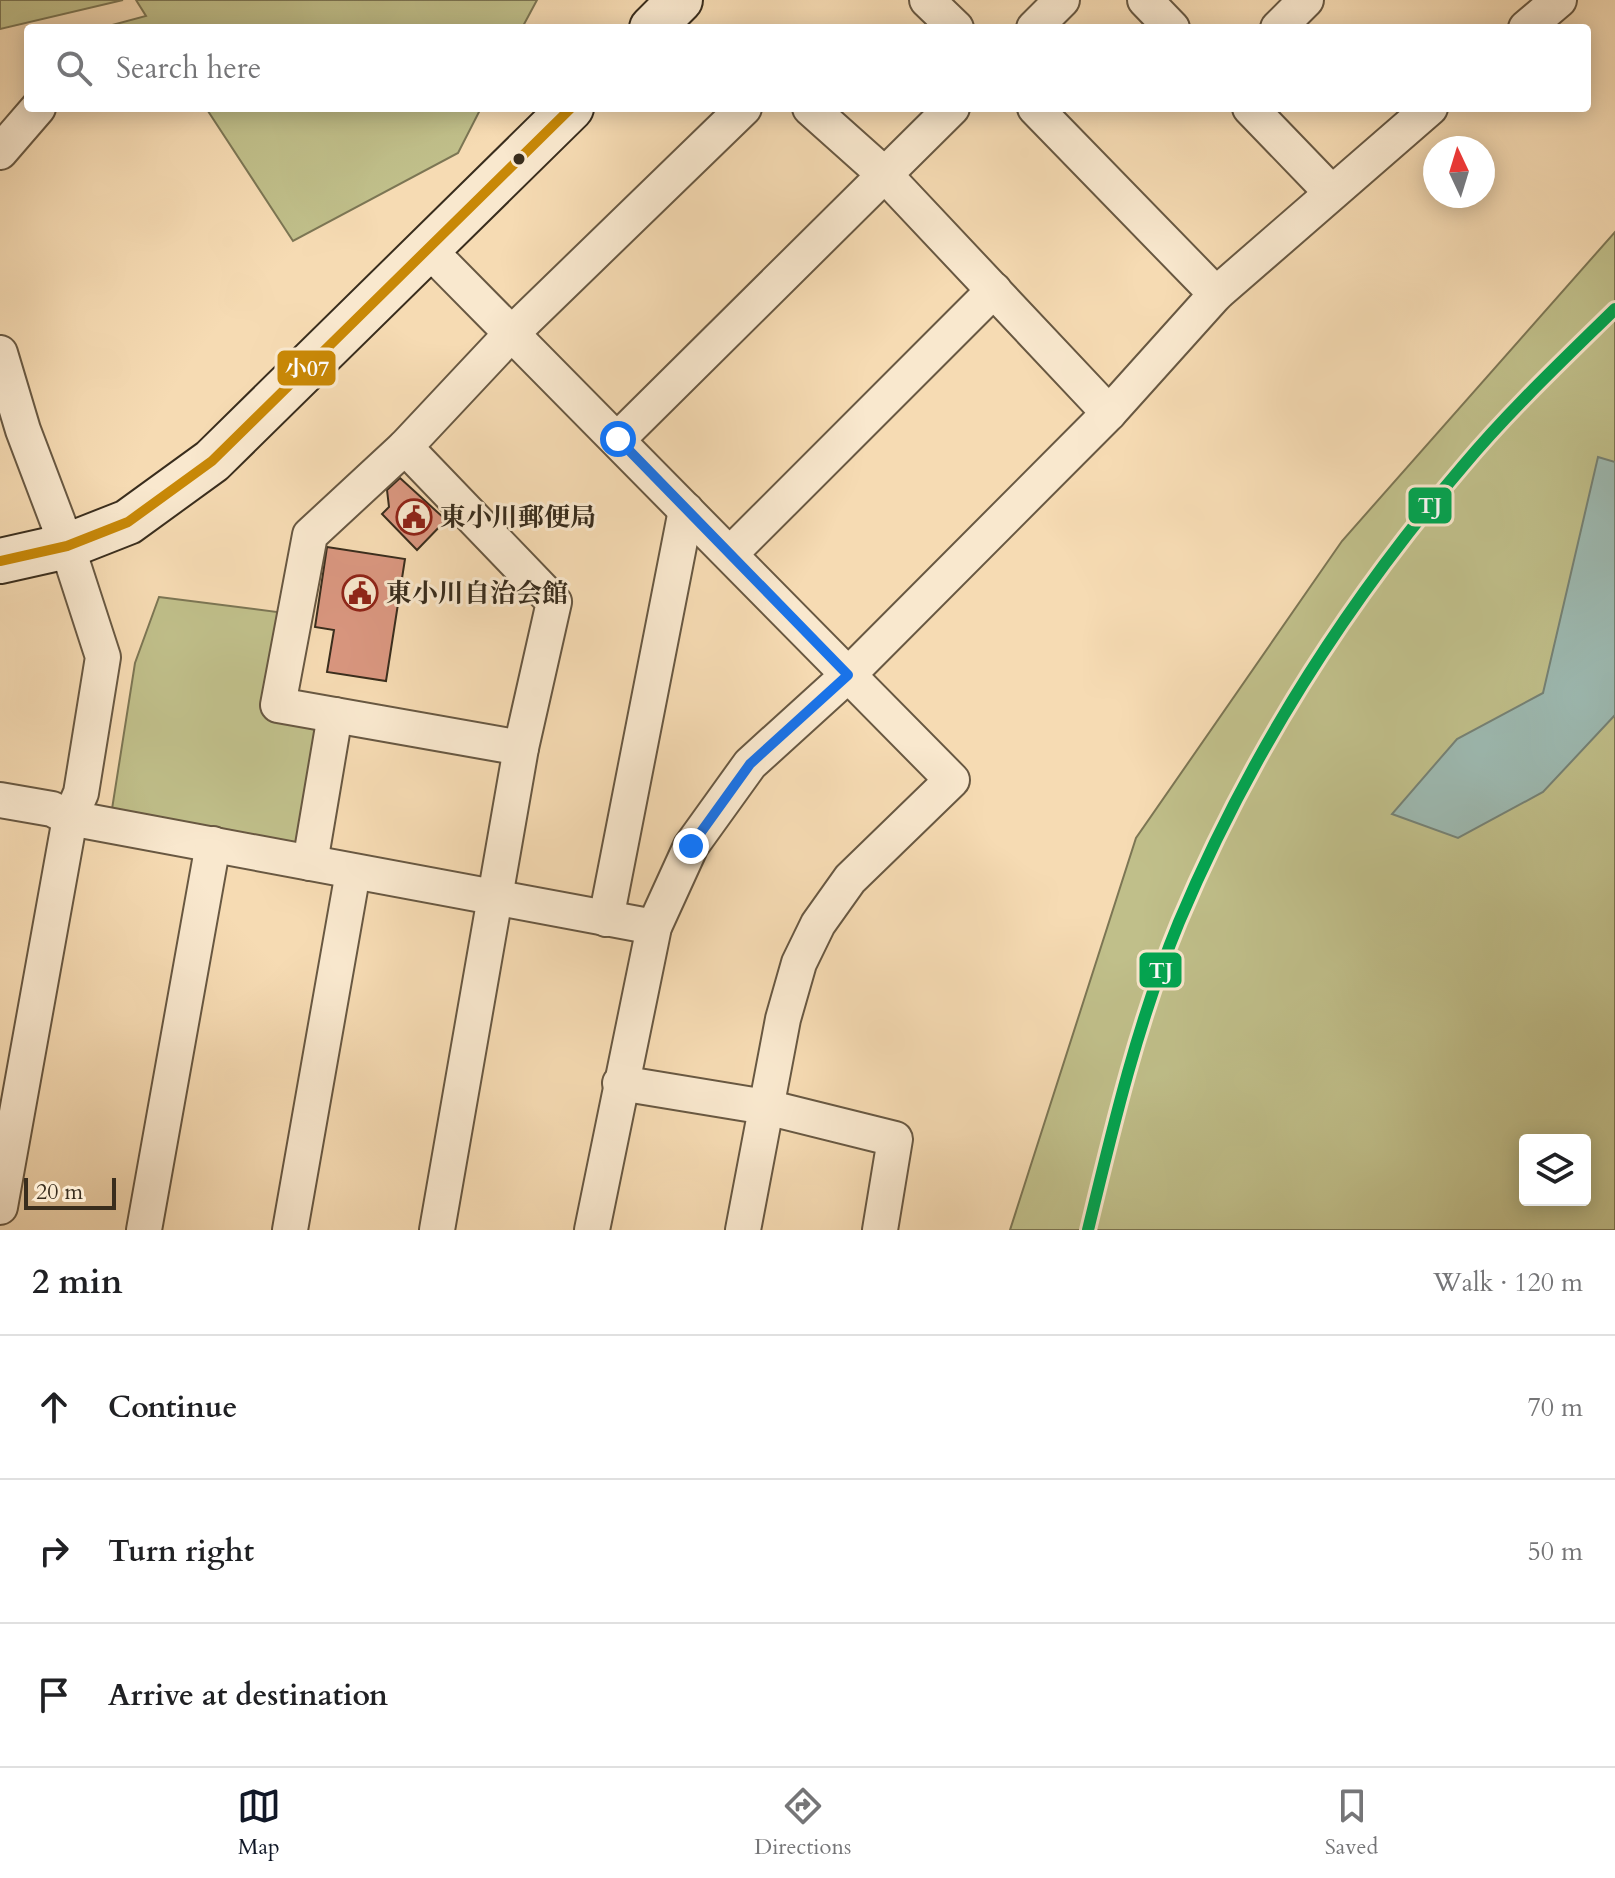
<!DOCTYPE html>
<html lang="en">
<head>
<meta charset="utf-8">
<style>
	body { margin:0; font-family:Cardo,"Noto Serif JP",serif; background:#f2f2f2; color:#202124 }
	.controls { position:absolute; right:24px; bottom:24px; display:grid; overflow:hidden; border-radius:8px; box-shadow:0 4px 20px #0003 }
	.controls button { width:72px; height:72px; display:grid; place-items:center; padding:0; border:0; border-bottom:2px solid #e0e0e0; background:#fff; color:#202124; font:40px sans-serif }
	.compass { position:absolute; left:1423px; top:136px; width:72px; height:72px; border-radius:50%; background:#fff; box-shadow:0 4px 20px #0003; rotate:356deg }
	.scale { position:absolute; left:24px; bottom:20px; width:92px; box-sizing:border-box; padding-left:8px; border:4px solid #392d1d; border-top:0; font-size:22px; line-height:28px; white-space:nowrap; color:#392d1d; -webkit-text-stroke:6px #f9e8ce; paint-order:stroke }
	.stop { position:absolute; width:24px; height:24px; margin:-18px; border:6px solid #1a73e8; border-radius:50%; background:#fff }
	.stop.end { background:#1a73e8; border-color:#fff; box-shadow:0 2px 8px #0008 }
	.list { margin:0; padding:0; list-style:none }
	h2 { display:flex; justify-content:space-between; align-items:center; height:104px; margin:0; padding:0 32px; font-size:34px }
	h2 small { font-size:26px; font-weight:400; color:#757577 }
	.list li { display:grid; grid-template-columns:52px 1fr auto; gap:24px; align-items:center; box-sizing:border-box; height:144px; padding:0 32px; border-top:2px solid #e0e0e0 }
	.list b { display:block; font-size:30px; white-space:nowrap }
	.list em { font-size:26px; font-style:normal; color:#757577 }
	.icon { flex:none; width:44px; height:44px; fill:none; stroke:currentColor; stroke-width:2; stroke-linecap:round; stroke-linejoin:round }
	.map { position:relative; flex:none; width:1615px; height:1230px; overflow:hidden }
	.search { position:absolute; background:#fff; box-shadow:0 4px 20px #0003; left:24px; right:24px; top:24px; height:88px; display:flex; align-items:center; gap:20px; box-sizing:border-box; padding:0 28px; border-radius:8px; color:#757577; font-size:30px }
	.sheet { height:536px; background:#fff }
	nav { display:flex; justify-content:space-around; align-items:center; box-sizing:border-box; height:112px; border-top:2px solid #e0e0e0; background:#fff; font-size:22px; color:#757577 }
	nav a { display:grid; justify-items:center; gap:4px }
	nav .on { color:#111827 }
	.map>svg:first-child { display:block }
</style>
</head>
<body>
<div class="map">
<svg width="1615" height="1230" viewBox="0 0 1615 1230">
	<rect width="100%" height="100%" fill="#f6dbb3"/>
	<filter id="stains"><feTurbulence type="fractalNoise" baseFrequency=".0025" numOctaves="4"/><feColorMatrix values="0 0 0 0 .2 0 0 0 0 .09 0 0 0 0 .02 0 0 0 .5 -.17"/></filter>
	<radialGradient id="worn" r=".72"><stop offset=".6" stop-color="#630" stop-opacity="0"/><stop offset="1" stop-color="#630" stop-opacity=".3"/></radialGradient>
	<g fill="#c0bf8a" stroke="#7c7654" stroke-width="2" fill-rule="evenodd">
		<polygon points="0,0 123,0 0,29"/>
		<polygon points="136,0 537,0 522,28 101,28 146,16"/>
		<polygon points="206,108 481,108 458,153 293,241"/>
		<path d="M1615,232V1230H1010L1136,838L1342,541ZM1525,1140H1585V1200H1525Z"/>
		<polygon points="159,597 285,613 266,712 322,724 299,847 112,809 135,663"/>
	</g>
	<polygon fill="#9dbab2" stroke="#758276" stroke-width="2" points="1598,457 1615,462 1615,715 1543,792 1458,838 1392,814 1457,739 1543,693"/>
	<g fill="#da9780" stroke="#392d1d" stroke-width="2">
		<polygon points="400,478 446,520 417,550 382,514 389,507 387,490"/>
		<polygon points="327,547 405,559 386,681 327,672 334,630 315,627"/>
	</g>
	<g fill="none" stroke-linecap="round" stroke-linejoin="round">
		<defs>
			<g id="street">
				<polyline points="927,0 956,28"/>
				<polyline points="1145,0 1172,28"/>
				<polyline points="1034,28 1062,0"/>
				<polyline points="1278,28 1306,0"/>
				<polyline points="1526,28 1559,0"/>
				<polyline points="810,108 885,175 1109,413"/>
				<polyline points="1035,108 1216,294"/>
				<polyline points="1250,108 1331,192"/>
				<polyline points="0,152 38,108"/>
				<polyline points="428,249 952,780 850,879 818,924 799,963 783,1019 743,1230"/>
				<polyline points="0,353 23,430 67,546 103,657 81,793 70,818 0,1207"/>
				<polyline points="618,439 952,108"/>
				<polyline points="405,447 310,535 278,705 521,748"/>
				<polyline points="730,554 994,290"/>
				<polyline points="0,800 52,809 70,818 654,927"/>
				<polyline points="310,863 335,715"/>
				<polyline points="606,919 686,510"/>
				<polyline points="620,1083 766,1107 895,1139 880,1230"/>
				<polyline points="144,1230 213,844"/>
				<polyline points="290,1230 353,872"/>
				<polyline points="437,1230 521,748 554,602 405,447 511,334 744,108"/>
				<polyline points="592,1230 654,927 691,846 750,764 848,675 1109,413 1216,294 1430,108"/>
			</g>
			<g id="secondary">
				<polyline points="652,28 680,0"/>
				<polyline points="0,561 67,546 128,522 212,461 571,108"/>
			</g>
		</defs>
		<use href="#street" stroke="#685842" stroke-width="38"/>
		<use href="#secondary" stroke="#392d1d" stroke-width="48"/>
		<use href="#street" stroke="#f9e8ce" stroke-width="34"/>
		<use href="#secondary" stroke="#f9e8ce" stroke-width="44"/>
		<defs>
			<polyline id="bus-1" points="0,561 67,546 128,522 212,461 571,108"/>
		</defs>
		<use href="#bus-1" stroke="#f9e8ce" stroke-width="16"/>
		<use href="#bus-1" stroke="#c88807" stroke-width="10"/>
		<defs>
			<path id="rail-1" d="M1088,1230C1113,1126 1138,1021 1179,922C1249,756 1346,603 1463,466C1510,410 1563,360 1615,309"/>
		</defs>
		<use href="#rail-1" stroke="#f9e8ce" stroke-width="18"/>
		<use href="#rail-1" stroke="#00a651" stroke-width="12"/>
	</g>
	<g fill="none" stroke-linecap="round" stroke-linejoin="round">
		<polyline stroke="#1a73e8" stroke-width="10" points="618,439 848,675 750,764 691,846"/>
	</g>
	<defs>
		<symbol id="civic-ring" viewBox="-11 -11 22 22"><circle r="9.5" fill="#f9e8ce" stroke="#8f2418" stroke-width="1.5"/><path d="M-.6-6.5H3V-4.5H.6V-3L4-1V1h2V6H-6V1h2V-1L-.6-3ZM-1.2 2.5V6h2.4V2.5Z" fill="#8f2418"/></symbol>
	</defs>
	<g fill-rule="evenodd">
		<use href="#civic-ring" x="394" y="497" width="40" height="40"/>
		<use href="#civic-ring" x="340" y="573" width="40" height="40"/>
	</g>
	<circle fill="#392d1d" stroke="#f9e8ce" stroke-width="3" cx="519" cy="159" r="7"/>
	<g text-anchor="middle" stroke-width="6" stroke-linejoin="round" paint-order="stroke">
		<g font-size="26" font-weight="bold" fill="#392d1d" stroke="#f9e8ce" text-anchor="start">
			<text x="440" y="526">東小川郵便局</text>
			<text x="386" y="602">東小川自治会館</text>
		</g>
	</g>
	<g stroke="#f9e8ce" stroke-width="3">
		<rect x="276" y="349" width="61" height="38" rx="8" fill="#c88807"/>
		<rect x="1407" y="486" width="46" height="39" rx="8" fill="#00a651"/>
		<rect x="1138" y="951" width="45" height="38" rx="8" fill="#00a651"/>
	</g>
	<g font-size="22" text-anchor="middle" font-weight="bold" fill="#fff">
		<text x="307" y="376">小07</text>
		<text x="1430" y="513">TJ</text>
		<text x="1161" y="978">TJ</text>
	</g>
	<rect width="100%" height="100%" filter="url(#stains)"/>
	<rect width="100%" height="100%" fill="url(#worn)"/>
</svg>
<div class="controls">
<button><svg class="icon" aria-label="layers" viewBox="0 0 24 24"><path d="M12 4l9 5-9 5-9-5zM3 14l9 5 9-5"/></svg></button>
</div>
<svg class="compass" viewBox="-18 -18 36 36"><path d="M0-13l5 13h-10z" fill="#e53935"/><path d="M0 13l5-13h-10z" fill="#757577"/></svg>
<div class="scale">20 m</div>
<div class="stop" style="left:618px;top:439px"></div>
<div class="stop end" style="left:691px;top:846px"></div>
<div class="search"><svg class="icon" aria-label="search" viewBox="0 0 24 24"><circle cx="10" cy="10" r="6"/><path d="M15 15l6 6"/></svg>Search here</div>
</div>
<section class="sheet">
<h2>2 min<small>Walk · 120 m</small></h2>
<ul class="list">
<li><svg class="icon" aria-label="ahead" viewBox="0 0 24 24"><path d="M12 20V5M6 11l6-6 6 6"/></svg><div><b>Continue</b></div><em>70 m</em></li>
<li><svg class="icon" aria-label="right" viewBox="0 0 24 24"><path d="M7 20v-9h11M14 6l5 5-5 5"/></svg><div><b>Turn right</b></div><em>50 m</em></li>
<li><svg class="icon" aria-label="arrive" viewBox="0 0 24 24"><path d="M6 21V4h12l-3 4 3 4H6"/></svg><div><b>Arrive at destination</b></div></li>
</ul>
</section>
<nav>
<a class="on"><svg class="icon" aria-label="map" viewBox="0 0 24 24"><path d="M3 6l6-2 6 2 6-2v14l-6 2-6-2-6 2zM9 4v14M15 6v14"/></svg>Map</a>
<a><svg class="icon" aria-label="directions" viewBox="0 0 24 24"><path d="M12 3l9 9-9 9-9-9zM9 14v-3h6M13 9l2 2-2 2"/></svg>Directions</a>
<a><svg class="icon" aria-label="saved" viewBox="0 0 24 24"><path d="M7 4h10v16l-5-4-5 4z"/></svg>Saved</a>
</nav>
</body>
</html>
